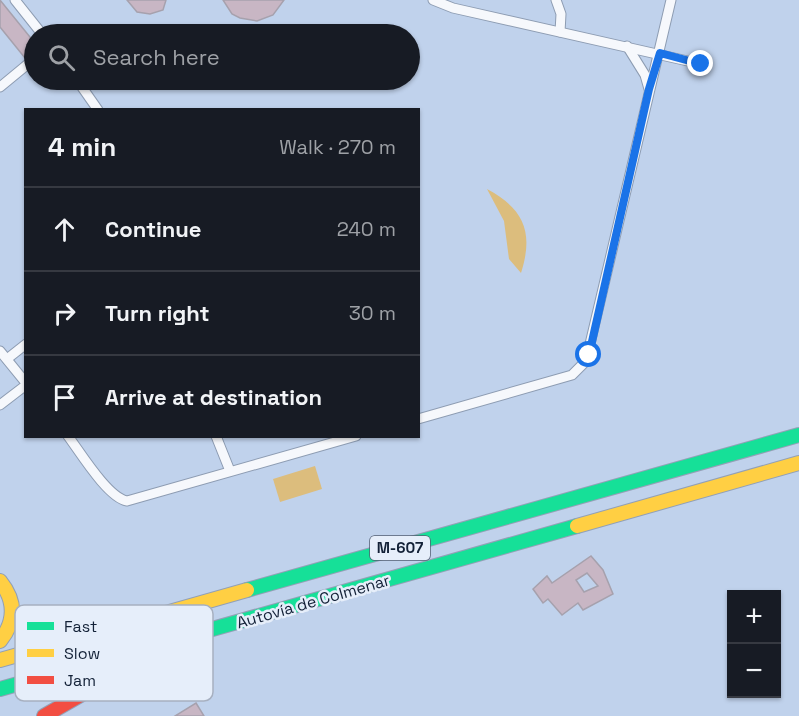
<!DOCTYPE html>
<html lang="en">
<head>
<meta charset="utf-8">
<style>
	body { margin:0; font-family:"Space Grotesk",sans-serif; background:#242831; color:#f1f3f6 }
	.controls { position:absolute; right:18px; bottom:18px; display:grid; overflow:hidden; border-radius:0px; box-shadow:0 2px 4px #0004 }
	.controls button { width:54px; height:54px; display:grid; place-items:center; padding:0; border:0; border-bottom:2px solid #363941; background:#171b24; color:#f1f3f6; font:30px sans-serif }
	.stop { position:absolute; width:18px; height:18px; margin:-14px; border:4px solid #1a73e8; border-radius:50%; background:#fff }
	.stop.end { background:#1a73e8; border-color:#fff; box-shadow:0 2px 6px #0008 }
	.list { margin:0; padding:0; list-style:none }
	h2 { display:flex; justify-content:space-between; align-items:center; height:78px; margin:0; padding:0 24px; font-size:26px }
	h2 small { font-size:20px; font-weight:400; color:#9ea1a6 }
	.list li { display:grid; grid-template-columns:39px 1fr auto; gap:18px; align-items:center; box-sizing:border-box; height:84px; padding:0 24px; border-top:2px solid #363941 }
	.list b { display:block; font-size:22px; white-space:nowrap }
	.list em { font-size:20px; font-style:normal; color:#9ea1a6 }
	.icon { flex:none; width:33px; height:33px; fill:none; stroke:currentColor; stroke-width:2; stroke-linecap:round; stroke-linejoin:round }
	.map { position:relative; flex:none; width:799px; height:716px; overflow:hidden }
	.search { position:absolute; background:#171b24; box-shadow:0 2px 4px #0004; left:24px; top:24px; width:396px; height:66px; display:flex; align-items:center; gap:15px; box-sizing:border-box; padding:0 21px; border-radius:33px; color:#9ea1a6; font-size:22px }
	.panel { position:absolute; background:#171b24; box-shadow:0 2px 4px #0004; left:24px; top:108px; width:396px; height:330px; border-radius:0px }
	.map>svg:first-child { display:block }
</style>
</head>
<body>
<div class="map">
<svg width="799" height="716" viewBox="0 0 799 716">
	<rect width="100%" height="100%" fill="#c0d2ec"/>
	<g fill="#dcbd7d">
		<path d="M487,189C524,209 534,232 521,273L509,259L504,221Z"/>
		<polygon points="315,466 322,489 280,502 273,479"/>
	</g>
	<g fill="#c8b6c4" stroke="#a6a1ad" stroke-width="1.5" fill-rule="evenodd">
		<polygon points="0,0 34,42 34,52 25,58 0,27"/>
		<polygon points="127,0 166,0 163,10 150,14 137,12"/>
		<polygon points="223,0 284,0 273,15 257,21 240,18 232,14"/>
		<path d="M591,556L603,570L613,594L583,610L578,603L562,615L548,599L543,603L533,589L547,576L552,583ZM587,573L598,586L584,592L576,580Z"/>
		<polygon points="196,703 204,716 175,716"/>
	</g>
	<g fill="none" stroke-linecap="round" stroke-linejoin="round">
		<defs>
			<g id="street">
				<polyline points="15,0 42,34"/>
				<polyline points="433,0 453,8 701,64"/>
				<polyline points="556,0 561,14 560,32"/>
				<polyline points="627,46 645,75 649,89"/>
				<polyline points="77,80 98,110"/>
				<polyline points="0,87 34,59"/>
				<polyline points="0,351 26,383"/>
				<polyline points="7,359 26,344"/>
				<polyline points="0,405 26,385"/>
				<polyline points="418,419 572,375 586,361 671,0"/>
				<path d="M68,436C80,452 108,498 127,501L356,436"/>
				<polyline points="216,436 230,471"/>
			</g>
			<g id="fast">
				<polyline points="247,590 799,435"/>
				<polyline points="0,689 577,526"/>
			</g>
			<g id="slow">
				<polyline points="577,526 799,463"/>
				<path d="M0,581C16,601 16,621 0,641"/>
				<polyline points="0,660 247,590"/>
			</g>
			<polyline id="jam" points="44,716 152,654"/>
		</defs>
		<use href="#street" stroke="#8d9cb2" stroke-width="11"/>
		<use href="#fast" stroke="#92a0b6" stroke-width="16"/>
		<use href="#slow" stroke="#92a0b6" stroke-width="16"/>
		<use href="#jam" stroke="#92a0b6" stroke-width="16"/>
		<use href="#street" stroke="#f6f8fc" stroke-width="9"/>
		<use href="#fast" stroke="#16e098" stroke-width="14"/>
		<use href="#slow" stroke="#ffcf43" stroke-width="14"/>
		<use href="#jam" stroke="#f24e42" stroke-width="14"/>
	</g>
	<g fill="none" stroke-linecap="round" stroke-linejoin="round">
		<polyline stroke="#1a73e8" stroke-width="8" points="589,355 649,89 660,53 701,64"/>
	</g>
	<g text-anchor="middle" stroke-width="5" stroke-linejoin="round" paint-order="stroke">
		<rect fill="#e6eefa" stroke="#525e72" stroke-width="1.5" x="370" y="536" width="60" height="24" rx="4.5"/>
		<g font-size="15" font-weight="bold" fill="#132137">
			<text x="400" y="553">M-607</text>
		</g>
		<g font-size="16" fill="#132137" stroke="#e6eefa">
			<text transform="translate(313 601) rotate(-16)" y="6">Autovía de Colmenar</text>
		</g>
	</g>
	<rect x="15" y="605" width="198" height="96" rx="9" fill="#e6eefa" stroke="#a7b0c0" stroke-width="1.5"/>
	<rect x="27" y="622" width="27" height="8" fill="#16e098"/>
	<rect x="27" y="649" width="27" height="8" fill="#ffcf43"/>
	<rect x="27" y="676" width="27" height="8" fill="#f24e42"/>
	<g font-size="16" fill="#132137">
		<text x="64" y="632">Fast</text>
		<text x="64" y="659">Slow</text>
		<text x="64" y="686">Jam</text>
	</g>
</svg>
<div class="controls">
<button>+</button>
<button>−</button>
</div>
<div class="stop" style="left:589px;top:355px"></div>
<div class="stop end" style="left:701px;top:64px"></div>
<div class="search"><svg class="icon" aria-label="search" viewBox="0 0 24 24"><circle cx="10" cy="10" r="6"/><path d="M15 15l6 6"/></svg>Search here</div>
<section class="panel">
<h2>4 min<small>Walk · 270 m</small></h2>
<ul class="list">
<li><svg class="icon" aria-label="ahead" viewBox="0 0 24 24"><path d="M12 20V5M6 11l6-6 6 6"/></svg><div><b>Continue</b></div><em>240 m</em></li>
<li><svg class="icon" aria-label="right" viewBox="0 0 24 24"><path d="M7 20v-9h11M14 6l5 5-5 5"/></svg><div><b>Turn right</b></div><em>30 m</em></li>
<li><svg class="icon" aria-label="arrive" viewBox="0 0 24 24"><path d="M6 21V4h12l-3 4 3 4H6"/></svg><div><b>Arrive at destination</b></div></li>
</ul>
</section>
</div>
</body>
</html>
